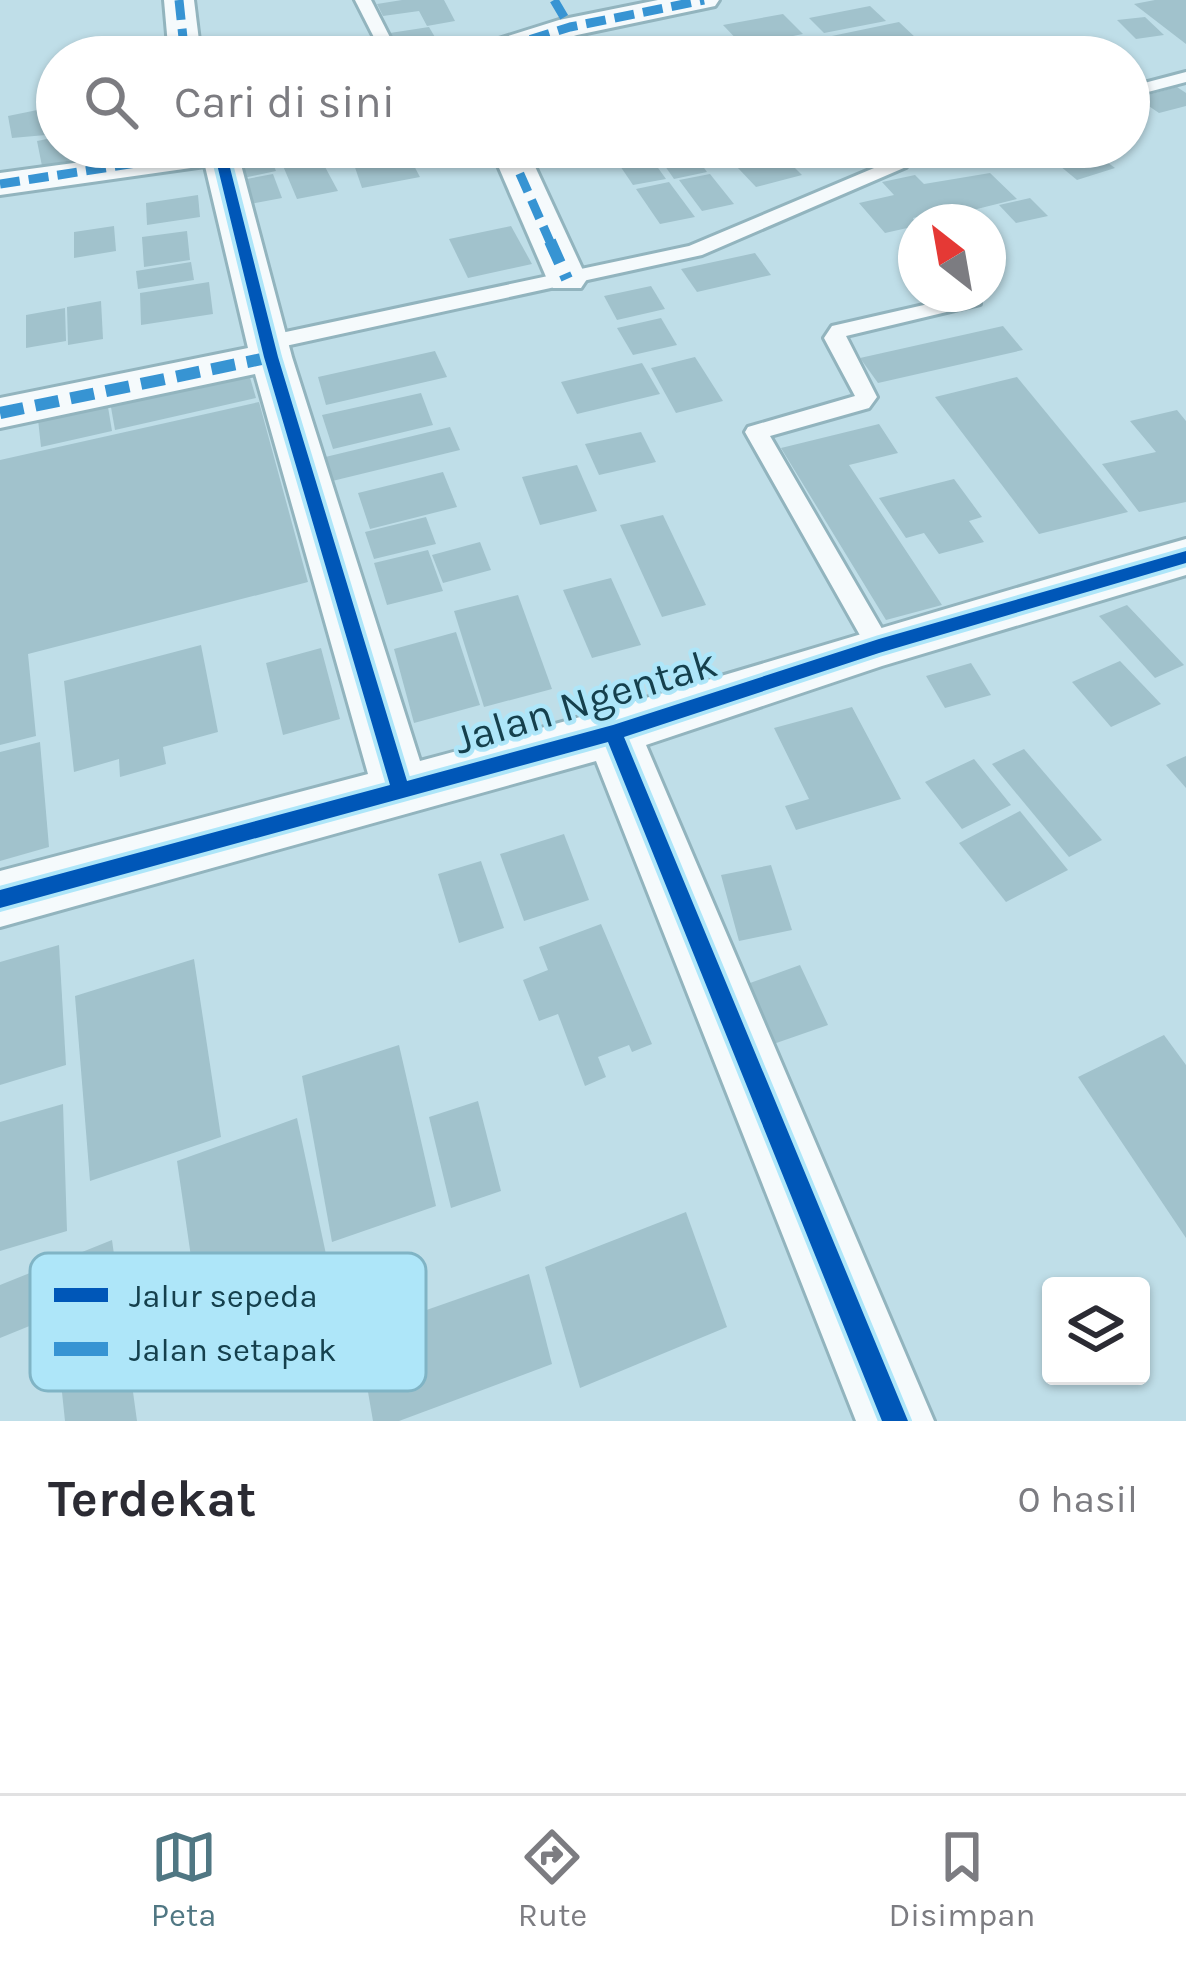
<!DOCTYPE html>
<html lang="id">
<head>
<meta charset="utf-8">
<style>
	body { margin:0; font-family:Karla,sans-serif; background:#f2f2f3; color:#2b2b33 }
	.controls { position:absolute; right:36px; bottom:36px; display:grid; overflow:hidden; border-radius:12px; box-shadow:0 3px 9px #0004 }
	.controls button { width:108px; height:108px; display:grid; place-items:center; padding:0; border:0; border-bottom:3px solid #e1e1e2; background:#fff; color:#2b2b33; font:60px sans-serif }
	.compass { position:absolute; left:898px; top:204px; width:108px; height:108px; border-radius:50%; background:#fff; box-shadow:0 3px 9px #0004; rotate:329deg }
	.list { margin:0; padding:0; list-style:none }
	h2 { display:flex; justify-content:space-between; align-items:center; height:156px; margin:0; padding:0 48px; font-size:51px }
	h2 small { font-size:39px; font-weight:400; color:#7c7c81 }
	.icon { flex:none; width:66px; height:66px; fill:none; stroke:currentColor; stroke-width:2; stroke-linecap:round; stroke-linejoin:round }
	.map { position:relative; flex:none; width:1186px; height:1421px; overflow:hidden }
	.search { position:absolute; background:#fff; box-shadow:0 3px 9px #0004; left:36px; right:36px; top:36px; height:132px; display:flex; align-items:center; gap:30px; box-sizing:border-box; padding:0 42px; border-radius:66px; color:#7c7c81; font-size:45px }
	.sheet { height:372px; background:#fff }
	nav { display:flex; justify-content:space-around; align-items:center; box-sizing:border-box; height:168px; border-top:3px solid #e1e1e2; background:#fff; font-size:33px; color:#7c7c81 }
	nav a { display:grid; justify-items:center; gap:6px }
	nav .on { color:#507783 }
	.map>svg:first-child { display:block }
</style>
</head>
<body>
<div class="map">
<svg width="1186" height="1421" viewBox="0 0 1186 1421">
	<rect width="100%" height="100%" fill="#bfdee8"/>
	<g fill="#a1c2cc">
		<polygon points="402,0 444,0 455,21 427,26 419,11 383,16 377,4"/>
		<polygon points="1155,0 1186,0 1186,44 1134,4"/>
		<polygon points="870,6 886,21 824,33 809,18"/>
		<polygon points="783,14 803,34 743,46 723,25"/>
		<polygon points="1145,17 1164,35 1136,39 1117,20"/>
		<polygon points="899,22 917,39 845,54 827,37"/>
		<polygon points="429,27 439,44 399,51 390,33"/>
		<polygon points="783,40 794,52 808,50 815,57 781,57 790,51 752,57 744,47"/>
		<polygon points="1177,87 1186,93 1186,106 1159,113 1137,98"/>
		<polygon points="57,106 57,134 12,138 8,116"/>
		<polygon points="57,137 57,147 69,147 72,160 42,166 37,141"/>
		<polygon points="266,147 276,171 239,179 228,155"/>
		<polygon points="275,147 321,147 323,151 317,152 338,191 297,199"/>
		<polygon points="348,147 404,147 420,177 362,188"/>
		<polygon points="689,147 707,172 674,179 656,153"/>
		<polygon points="709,147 771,147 777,154 723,165"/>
		<polygon points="842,147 880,147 889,156 837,168 822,152"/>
		<polygon points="1087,147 1115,168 1077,180 1048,156"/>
		<polygon points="646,151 666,179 633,185 614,157"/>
		<polygon points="783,156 802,175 756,187 737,167"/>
		<polygon points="990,173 1017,199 953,215 949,210 913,218 916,226 885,233 859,203 894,195 882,182 915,175 924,184"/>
		<polygon points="273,174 282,198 245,205 236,181"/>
		<polygon points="710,174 734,204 702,211 679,180"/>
		<polygon points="669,182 695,217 660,224 636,189"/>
		<polygon points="198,195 200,217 147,225 146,203"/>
		<polygon points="1030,198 1048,216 1016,223 999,205"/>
		<polygon points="114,226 116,251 74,258 74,232"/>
		<polygon points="511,226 532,264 468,278 449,239"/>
		<polygon points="187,231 190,260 144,267 142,237"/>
		<polygon points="755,253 771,275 697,292 681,269"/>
		<polygon points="191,262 194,280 138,289 136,271"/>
		<polygon points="209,282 213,314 141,325 140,293"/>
		<polygon points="651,286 665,309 617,320 604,296"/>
		<polygon points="101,301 103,339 68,345 67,307"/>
		<polygon points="65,308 66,341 26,348 26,315"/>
		<polygon points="661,318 677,345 633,355 617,328"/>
		<polygon points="1003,326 1023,350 878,383 860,358"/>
		<polygon points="435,351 447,377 326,405 318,377"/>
		<polygon points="695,357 723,401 676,413 651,368"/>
		<polygon points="642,363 660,394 577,414 561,382"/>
		<polygon points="247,367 256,398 115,430 109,396"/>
		<polygon points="1017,377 1128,512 1039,534 935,397"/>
		<polygon points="421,393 433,425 333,449 322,415"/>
		<polygon points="106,395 112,431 41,447 37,410"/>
		<polygon points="259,402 308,582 28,654 36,736 0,745 0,460"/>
		<polygon points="1177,410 1186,421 1186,502 1139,512 1102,464 1156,452 1130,421"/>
		<polygon points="879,424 898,453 849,465 942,605 886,620 781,448"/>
		<polygon points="450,427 460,450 324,483 317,459"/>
		<polygon points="641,432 656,462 599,475 585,444"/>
		<polygon points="577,465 597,511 540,525 522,477"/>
		<polygon points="443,472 457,507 370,529 358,493"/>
		<polygon points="954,479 982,517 969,521 984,542 939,554 924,533 906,538 879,498"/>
		<polygon points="663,515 706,605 662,617 620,525"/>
		<polygon points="426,517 436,544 374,559 365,532"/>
		<polygon points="480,542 491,570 443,583 432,555"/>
		<polygon points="428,550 443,591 387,605 374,563"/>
		<polygon points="611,578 641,645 592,658 563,590"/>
		<polygon points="518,595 552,689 484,707 454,611"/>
		<polygon points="1127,605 1184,665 1155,678 1099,616"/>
		<polygon points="456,632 480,705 414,723 394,649"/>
		<polygon points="201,645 218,732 163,747 166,764 120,777 119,759 74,772 64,681"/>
		<polygon points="321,648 340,719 283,735 266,663"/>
		<polygon points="1120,661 1161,704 1111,727 1072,682"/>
		<polygon points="971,663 991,695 945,708 926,676"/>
		<polygon points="852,707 901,799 796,830 785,806 809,799 774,728"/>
		<polygon points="40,742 49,847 0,861 0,752"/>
		<polygon points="1024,749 1102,840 1069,857 992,764"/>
		<polygon points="1186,756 1186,788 1166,765"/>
		<polygon points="974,759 1011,805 962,829 925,782"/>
		<polygon points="1020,811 1068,870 1006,902 959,843"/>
		<polygon points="564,834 589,900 524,921 500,854"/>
		<polygon points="481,861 504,928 459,943 438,874"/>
		<polygon points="771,865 792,930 739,941 721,875"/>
		<polygon points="601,924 652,1044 632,1052 629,1045 598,1057 606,1077 585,1086 558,1014 539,1021 523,980 548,970 539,947"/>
		<polygon points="59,945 66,1065 0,1085 0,962"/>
		<polygon points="194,959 221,1137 90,1181 75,996"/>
		<polygon points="800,965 828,1025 762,1048 736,988"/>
		<polygon points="1164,1035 1186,1065 1186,1238 1078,1077"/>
		<polygon points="399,1045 436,1206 332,1242 302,1076"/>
		<polygon points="478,1101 501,1191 451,1208 429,1117"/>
		<polygon points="63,1104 67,1231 0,1251 0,1122"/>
		<polygon points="297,1118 340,1320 208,1373 177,1161"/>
		<polygon points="686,1212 727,1327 580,1388 545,1267"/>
		<polygon points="112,1240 137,1421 65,1421 54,1316 0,1338 0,1285"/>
		<polygon points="529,1274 552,1364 399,1421 373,1421 358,1334"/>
	</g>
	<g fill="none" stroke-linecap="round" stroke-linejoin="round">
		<defs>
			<g id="service">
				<polygon points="355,0 371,0 400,57 384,57"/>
				<polygon points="1186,72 1186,82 1129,97 1129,87"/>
				<polygon points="899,147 927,147 913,154 906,167 702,255 267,350 257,343 267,336 689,246 893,160"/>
				<polygon points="972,294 980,296 980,304 846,336 877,397 869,408 770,436 892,646 879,656 870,653 745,432 748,427 855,396 824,338 832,326"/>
			</g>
			<g id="minor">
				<polygon points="164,0 194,0 201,57 169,57"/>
				<polygon points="658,0 719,0 715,6 577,35 508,57 459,57 464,50 559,20"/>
				<path d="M192,147H252L239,157L292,357L420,761C677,693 930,611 1186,539V575L882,666L646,745L934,1421H856L596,761L0,927V871L368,774L255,374L0,428V398L248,348L205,166L0,195V173Z"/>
				<polygon points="490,147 526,147 587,279 581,288 553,288 547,279"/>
			</g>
		</defs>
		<use href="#service" stroke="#92b4be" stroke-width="6"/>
		<use href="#minor" stroke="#92b4be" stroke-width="6"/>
		<use href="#service" fill="#f5fafc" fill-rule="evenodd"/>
		<use href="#minor" fill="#f5fafc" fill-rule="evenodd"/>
		<g stroke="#3794d3" stroke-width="9" stroke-dasharray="20 9" stroke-linecap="butt">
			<polyline points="179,0 185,57"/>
			<polyline points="554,0 570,27"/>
			<polyline points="475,57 570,27 704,0"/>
			<polyline points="508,147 551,244"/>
			<polyline points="0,184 228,149"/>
		</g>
		<g stroke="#3794d3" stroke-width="12" stroke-dasharray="24 12" stroke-linecap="butt">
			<polyline points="550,241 567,279"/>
			<polyline points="0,413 271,357"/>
		</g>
		<defs>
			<polygon id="cycleway" points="220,148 226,152 278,357 407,781 613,725 879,639 1186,551 1186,563 879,653 624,737 908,1421 882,1421 608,742 0,908 0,890 390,785 264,357 214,152"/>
		</defs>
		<use href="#cycleway" stroke="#aee6f9" stroke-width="8"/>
		<use href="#cycleway" fill="#0057b8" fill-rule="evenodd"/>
	</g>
	<g text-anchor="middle" stroke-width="9" stroke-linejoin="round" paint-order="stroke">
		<g font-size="42" fill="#15404d" stroke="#aee6f9">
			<text transform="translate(585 700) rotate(-17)" y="15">Jalan Ngentak</text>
		</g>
	</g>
	<rect x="30" y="1253" width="396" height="138" rx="18" fill="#aee6f9" stroke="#80b4c5" stroke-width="3"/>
	<rect x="54" y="1288" width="54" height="14" fill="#0057b8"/>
	<rect x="54" y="1342" width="54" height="14" fill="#3794d3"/>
	<g font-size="33" fill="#15404d">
		<text x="129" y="1307">Jalur sepeda</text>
		<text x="129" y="1361">Jalan setapak</text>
	</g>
</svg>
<div class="controls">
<button><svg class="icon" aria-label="layers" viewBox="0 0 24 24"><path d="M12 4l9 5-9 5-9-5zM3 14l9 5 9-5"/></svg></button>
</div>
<svg class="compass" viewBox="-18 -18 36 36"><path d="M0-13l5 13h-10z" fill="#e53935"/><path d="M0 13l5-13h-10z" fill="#7c7c81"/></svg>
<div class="search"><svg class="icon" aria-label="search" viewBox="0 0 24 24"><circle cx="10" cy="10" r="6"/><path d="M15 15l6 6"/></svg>Cari di sini</div>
</div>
<section class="sheet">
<h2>Terdekat<small>0 hasil</small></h2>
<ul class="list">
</ul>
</section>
<nav>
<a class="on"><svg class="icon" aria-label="map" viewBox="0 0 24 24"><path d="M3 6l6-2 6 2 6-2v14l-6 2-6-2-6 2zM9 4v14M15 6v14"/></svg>Peta</a>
<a><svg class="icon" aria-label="directions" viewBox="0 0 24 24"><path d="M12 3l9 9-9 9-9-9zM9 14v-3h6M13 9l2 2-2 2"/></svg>Rute</a>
<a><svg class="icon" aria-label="saved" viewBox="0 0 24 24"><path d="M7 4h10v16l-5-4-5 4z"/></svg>Disimpan</a>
</nav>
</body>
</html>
